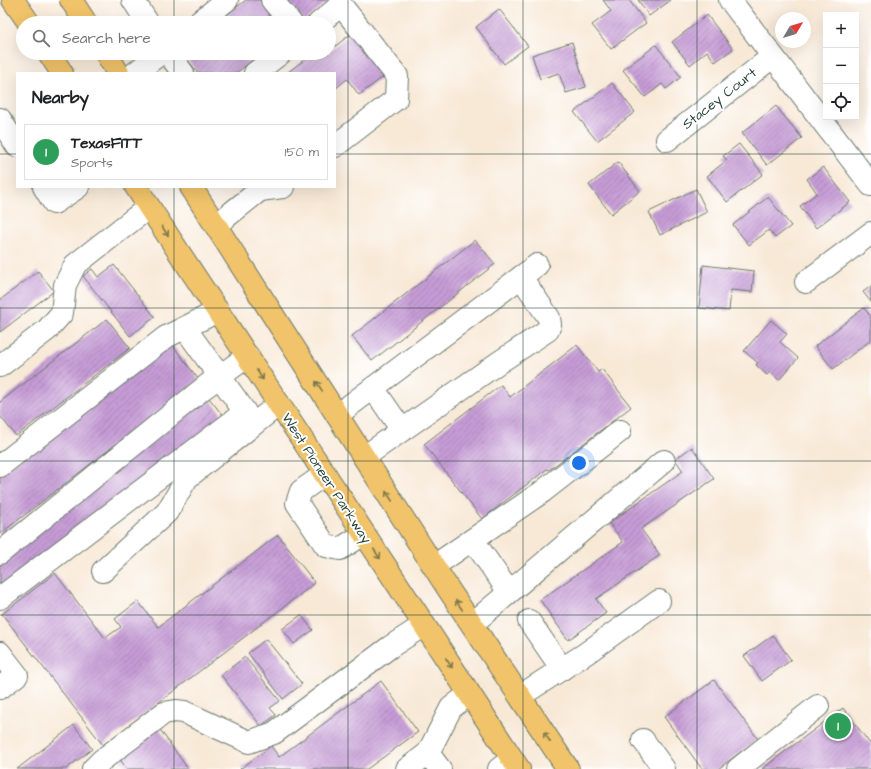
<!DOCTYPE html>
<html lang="en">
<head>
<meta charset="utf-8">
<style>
	body { margin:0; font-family:"Architects Daughter",sans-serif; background:#f6f6f6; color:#202124 }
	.controls { position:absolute; right:12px; top:12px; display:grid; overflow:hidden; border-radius:0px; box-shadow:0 4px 16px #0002 }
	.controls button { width:36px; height:36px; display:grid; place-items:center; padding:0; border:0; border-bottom:1px solid #e0e0e0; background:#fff; color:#202124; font:20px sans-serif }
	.compass { position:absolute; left:775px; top:12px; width:36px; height:36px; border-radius:50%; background:#fff; box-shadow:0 4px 16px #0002; rotate:52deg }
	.you { position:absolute; left:579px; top:463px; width:14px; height:14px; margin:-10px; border:3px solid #fff; border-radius:50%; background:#1a73e8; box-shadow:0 0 0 6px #1a73e833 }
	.badge { display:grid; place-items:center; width:26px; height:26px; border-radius:50%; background:#ea580c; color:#fff; font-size:13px; font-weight:700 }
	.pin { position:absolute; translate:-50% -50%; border:2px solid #fff; box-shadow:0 1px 4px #0006 }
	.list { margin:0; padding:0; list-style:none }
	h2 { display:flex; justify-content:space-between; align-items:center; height:52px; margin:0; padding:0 16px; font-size:17px }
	h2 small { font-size:13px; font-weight:400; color:#757577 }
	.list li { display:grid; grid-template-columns:26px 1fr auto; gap:12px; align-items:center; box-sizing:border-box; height:56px; margin:0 8px 8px; padding:0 8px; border:1px solid #e0e0e0; border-radius:0px }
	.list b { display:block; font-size:15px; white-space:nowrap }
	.list p { margin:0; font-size:13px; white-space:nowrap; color:#757577 }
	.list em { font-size:13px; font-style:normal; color:#757577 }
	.icon { flex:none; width:22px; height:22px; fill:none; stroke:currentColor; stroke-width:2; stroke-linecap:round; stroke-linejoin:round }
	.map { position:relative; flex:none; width:871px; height:769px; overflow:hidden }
	.search { position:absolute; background:#fff; box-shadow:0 4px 16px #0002; left:16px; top:16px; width:320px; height:44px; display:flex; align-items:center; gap:10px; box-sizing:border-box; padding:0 14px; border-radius:22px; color:#757577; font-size:15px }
	.panel { position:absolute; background:#fff; box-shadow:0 4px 16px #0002; left:16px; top:72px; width:320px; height:116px; border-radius:0px }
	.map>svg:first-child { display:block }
</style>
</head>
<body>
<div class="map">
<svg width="871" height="769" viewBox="0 0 871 769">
	<defs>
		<pattern id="building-hatch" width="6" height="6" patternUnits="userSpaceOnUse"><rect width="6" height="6" fill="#c69bd6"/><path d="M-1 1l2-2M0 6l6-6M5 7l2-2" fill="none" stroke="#a080ae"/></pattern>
	</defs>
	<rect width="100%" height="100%" fill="#fff"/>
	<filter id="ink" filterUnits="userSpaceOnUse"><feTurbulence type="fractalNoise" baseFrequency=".025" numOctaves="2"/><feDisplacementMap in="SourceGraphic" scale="8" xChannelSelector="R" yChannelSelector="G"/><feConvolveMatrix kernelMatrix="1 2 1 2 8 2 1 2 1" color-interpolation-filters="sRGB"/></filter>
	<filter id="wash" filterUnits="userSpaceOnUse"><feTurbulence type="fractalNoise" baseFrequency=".012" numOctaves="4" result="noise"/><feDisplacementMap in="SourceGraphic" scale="16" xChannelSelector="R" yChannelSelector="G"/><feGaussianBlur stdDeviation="0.9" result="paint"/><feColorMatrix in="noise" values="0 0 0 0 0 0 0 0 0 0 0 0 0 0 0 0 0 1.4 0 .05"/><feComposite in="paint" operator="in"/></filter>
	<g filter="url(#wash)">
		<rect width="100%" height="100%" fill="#f8e9d7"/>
		<g id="blocks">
			<g fill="url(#building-hatch)">
				<polygon points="246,0 259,0 277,23 216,23"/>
				<polygon points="287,0 330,0 304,21"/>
				<polygon points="603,0 629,0 646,23 611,49 592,25 611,11"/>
				<polygon points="638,0 671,0 649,16"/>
				<polygon points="499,9 528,46 504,64 476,27"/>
				<polygon points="707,15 733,49 715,62 707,51 690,65 672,42"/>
				<polygon points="351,34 383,77 359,95 347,79 335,89 335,73 287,73 313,53 329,53 329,51"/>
				<polygon points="572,42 586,87 566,93 559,73 540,79 532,55"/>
				<polygon points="656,45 681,77 666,89 662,84 645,97 623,70"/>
				<polygon points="182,53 262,53 236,73 198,73"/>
				<polygon points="612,83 635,112 597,141 574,112"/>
				<polygon points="776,106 802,138 767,165 742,133"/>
				<polygon points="739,144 763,174 727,202 707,176 727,160 723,156"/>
				<polygon points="618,162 640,191 611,214 589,185"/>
				<polygon points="823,167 850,202 816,228 800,206 817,193 807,179"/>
				<polygon points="696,189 707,212 660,235 649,212"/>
				<polygon points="768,197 791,226 775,238 769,230 749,245 733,225"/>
				<polygon points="475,240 495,264 372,361 352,336"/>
				<polygon points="114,265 155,317 130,336 83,276 92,269 98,277"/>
				<polygon points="703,265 754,271 752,292 731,290 729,311 699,308"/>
				<polygon points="38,271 54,291 0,332 0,300"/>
				<polygon points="871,286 871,302 863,292"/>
				<polygon points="864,308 871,317 871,340 833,369 815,346"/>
				<polygon points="107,319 130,348 16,436 0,416 0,402"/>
				<polygon points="771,320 787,334 780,342 798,358 779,380 770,372 767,375 756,365 758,363 744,351"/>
				<polygon points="171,343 199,380 0,534 0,474"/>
				<polygon points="577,345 598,372 602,369 631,407 549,470 547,469 482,519 424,444 501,385 510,397"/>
				<polygon points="209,398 224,417 0,590 0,559"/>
				<polygon points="692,447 714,479 641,529 660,555 596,599 606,613 568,640 540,600 623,542 609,523 683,471 675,459"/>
				<polygon points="278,535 315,583 103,745 2,614 55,573 105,638 121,627 115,619 138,601 158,627"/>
				<polygon points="301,615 313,630 294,644 282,629"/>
				<polygon points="773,635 791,660 762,681 744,656"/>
				<polygon points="266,639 302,684 283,699 248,653"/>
				<polygon points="245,657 280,701 270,708 276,715 261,726 221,675"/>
				<polygon points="714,680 758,739 718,769 702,769 664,717"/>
				<polygon points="381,681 418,732 367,769 240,769 271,746 279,757"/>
				<polygon points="843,708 871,745 871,769 762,769"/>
				<polygon points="156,724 188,769 127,769 116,754"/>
				<polygon points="74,725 92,749 66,769 17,769"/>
			</g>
		</g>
	</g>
	<g filter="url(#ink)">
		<use href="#blocks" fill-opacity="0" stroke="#6b796d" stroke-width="1"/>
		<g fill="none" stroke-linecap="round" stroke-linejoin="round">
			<defs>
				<g id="minor">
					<polyline points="133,0 148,23"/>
					<polyline points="272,0 291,23"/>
					<polyline points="730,0 871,185"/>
					<polyline points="198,23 227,0"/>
					<polyline points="319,23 341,5 397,76 396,99 335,146"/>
					<polyline points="168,53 183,73"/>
					<polyline points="135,73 161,53"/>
					<polyline points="255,73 281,53"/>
					<polyline points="0,119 17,146"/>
					<polyline points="667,140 772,57"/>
					<polyline points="44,187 54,203 78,187"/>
					<polyline points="258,187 260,190 283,187"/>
					<polyline points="216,225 260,190"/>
					<polyline points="806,282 871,233"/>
					<polyline points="0,366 47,330 62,313 65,285 75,265 149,207"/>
					<polyline points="373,388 402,430"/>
					<polyline points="337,415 537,265"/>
					<polyline points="364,457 498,363 548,330 550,324 549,318 521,277"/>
					<polyline points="0,466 166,337 218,311"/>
					<polyline points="325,474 301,491 297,503 326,546 340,549 364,534"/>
					<polyline points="473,540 509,592"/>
					<polyline points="0,553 205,387 248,356"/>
					<polyline points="434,566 542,492 620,431"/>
					<polyline points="103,571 167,512 187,478 279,404"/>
					<polyline points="0,598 245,412 185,328"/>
					<polyline points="529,621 562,669"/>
					<polyline points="472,624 664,461"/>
					<polyline points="0,653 17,675 0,688"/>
					<polyline points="520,696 585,654 659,601"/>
					<polyline points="643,740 664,769"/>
					<polyline points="428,753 451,708 469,694"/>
					<polyline points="93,769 102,760 164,713 176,711 184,712 249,742 274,733 390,647 424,625"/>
					<polyline points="407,769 428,753 440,769"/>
					<polyline points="499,769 512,759"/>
					<polyline points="738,769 818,706"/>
				</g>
				<g id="major">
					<polyline points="13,0 29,23"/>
					<polyline points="71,0 86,23"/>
					<polyline points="49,53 62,73"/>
					<polyline points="106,53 118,73"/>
					<polyline points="136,187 519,769"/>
					<polyline points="191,187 447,587 568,769"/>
				</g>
			</defs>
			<use href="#minor" stroke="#6b796d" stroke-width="24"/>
			<use href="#major" stroke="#6b796d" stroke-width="24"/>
			<use href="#minor" stroke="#fff" stroke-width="22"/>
			<use href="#major" stroke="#f1c36a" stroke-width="22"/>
		</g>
		<defs><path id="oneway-shaft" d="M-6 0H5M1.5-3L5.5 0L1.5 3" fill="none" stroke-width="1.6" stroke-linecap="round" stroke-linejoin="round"/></defs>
		<g stroke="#7d794c">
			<use href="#oneway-shaft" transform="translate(165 231) rotate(57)"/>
			<use href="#oneway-shaft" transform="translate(260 375) rotate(57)"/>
			<use href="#oneway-shaft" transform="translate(319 386) rotate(-123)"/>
			<use href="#oneway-shaft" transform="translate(389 496) rotate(-123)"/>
			<use href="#oneway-shaft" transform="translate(377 554) rotate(57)"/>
			<use href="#oneway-shaft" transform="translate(459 605) rotate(-123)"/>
			<use href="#oneway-shaft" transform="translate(449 663) rotate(57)"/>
			<use href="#oneway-shaft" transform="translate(547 737) rotate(-124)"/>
		</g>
	</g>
	<path fill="none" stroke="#1f3d34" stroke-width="1" stroke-opacity="0.55" d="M174,0V23M348,0V769M523,0V769M697,0V769M174,53V73M0,154H17M335,154H871M174,187V769M0,308H871M0,461H871M0,615H871"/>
	<g text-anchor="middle" stroke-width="4" stroke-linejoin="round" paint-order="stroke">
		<g font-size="14" fill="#1f3d34" stroke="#fff">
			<text transform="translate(719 98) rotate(-38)" y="5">Stacey Court</text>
			<text transform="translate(327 478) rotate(57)" y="5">West Pioneer Parkway</text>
		</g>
	</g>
</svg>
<div class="controls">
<button>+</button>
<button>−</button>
<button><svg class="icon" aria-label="locate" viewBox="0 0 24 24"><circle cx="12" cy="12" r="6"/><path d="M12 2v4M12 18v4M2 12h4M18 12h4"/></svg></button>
</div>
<svg class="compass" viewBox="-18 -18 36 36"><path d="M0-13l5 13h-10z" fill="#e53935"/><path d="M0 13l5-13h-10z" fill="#757577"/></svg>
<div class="you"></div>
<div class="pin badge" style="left:838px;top:726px;background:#2e9e5b">1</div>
<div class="search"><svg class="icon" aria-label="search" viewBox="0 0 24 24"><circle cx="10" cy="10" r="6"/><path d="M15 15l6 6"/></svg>Search here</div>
<section class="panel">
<h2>Nearby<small></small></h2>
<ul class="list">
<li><span class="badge" style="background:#2e9e5b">1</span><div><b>TexasFITT</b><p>Sports</p></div><em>150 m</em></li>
</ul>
</section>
</div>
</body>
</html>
